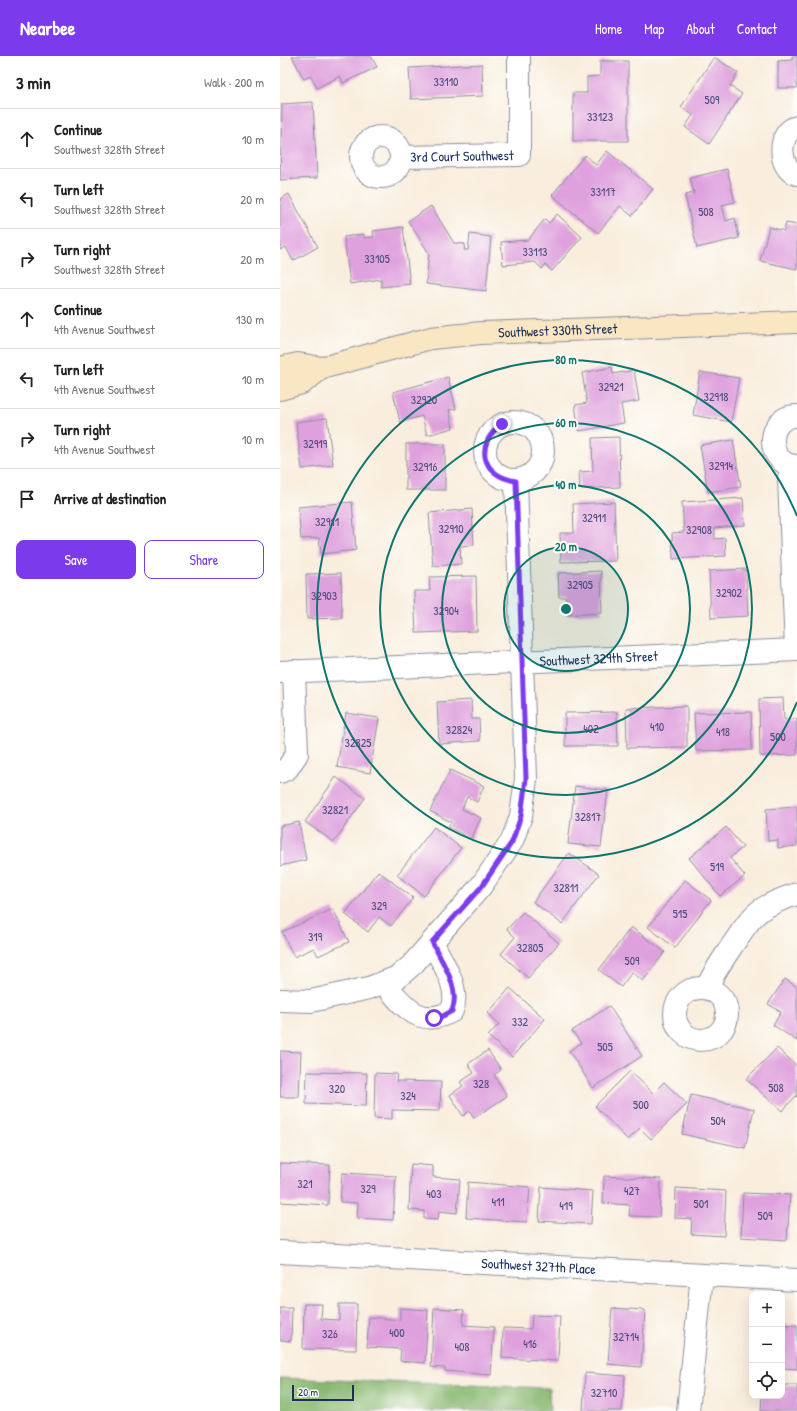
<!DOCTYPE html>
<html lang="en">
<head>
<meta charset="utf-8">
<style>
	body { margin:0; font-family:"Patrick Hand",sans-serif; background:#f6f6f6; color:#222 }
	.controls { position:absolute; right:12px; bottom:12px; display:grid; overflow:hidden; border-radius:8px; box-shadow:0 4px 16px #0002 }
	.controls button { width:36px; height:36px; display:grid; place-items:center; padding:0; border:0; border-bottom:1px solid #e0e0e0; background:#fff; color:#222; font:20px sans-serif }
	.scale { position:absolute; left:12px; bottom:10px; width:62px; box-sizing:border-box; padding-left:4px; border:2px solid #1b2f5e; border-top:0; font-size:11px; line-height:14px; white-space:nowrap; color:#1b2f5e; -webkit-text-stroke:3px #fdfcf7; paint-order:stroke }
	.stop { position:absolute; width:12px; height:12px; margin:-9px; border:3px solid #7c3aed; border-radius:50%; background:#fff }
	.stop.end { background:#7c3aed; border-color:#fff; box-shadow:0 1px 4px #0008 }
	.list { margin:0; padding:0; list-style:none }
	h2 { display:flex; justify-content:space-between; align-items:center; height:52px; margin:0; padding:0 16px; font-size:17px }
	h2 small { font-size:13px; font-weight:400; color:#767676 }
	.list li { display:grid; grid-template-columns:26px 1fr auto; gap:12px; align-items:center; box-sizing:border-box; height:60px; padding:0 16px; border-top:1px solid #e0e0e0 }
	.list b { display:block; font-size:15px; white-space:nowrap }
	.list p { margin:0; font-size:13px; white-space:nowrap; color:#767676 }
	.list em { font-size:13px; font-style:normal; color:#767676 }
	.actions { display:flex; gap:8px; padding:12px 16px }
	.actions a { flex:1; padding:9px 0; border:1px solid #7c3aed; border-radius:8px; text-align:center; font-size:14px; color:#7c3aed }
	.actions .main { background:#7c3aed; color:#fff }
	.icon { flex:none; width:22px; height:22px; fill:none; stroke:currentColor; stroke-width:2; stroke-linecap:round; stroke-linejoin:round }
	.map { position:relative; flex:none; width:517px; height:1355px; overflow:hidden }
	header { display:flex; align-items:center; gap:24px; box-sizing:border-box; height:56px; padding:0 20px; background:#7c3aed; color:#fff }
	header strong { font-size:19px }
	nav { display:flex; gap:22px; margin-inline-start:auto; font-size:14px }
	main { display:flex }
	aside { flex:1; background:#fff }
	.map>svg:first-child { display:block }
</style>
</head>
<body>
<header>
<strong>Nearbee</strong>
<nav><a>Home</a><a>Map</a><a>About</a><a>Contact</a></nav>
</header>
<main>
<aside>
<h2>3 min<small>Walk · 200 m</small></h2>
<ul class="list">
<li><svg class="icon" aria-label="ahead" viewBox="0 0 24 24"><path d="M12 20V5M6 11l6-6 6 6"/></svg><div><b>Continue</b><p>Southwest 328th Street</p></div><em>10 m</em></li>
<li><svg class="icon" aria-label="left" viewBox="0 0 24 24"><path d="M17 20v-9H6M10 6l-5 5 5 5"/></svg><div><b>Turn left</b><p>Southwest 328th Street</p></div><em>20 m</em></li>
<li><svg class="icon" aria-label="right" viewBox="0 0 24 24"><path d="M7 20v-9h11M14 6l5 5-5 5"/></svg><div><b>Turn right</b><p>Southwest 328th Street</p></div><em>20 m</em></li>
<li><svg class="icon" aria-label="ahead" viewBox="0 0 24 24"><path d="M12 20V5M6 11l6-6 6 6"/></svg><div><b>Continue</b><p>4th Avenue Southwest</p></div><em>130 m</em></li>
<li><svg class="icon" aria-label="left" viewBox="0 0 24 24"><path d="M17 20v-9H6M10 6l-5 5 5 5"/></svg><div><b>Turn left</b><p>4th Avenue Southwest</p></div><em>10 m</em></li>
<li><svg class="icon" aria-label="right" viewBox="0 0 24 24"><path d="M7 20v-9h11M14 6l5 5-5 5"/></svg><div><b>Turn right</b><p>4th Avenue Southwest</p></div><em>10 m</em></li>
<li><svg class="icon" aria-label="arrive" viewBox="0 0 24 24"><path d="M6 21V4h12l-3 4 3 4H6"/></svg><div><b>Arrive at destination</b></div></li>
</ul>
<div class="actions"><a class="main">Save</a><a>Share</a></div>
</aside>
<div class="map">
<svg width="517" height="1355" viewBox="0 0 517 1355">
	<rect width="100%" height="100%" fill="#fdfcf7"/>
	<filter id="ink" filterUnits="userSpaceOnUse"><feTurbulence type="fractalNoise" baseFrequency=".025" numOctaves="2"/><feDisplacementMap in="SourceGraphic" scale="8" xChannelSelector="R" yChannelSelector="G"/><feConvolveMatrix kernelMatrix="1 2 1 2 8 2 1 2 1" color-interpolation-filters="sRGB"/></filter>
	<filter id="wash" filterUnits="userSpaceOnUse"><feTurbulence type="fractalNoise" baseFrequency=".012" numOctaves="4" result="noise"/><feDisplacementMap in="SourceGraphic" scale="16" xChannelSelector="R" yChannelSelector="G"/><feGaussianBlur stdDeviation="0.9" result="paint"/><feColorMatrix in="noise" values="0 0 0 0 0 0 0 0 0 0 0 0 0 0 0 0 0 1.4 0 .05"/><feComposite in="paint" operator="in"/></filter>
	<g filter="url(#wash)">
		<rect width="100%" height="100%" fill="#f9eddd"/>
		<polygon fill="#89b871" stroke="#527468" points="0,1322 269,1332 270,1355 0,1355"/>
		<g id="blocks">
			<g fill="#dfa1de">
				<polygon points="12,0 91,0 97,11 63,27 60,20 37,32 31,20 24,23"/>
				<polygon points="512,0 517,0 517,32 498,32 498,5 512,4"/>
				<polygon points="434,1 458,17 450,30 462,38 429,88 405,71 413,59 401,51"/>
				<polygon points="320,5 348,5 348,85 293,85 293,37 307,37 307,21 320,20"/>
				<polygon points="202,8 203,40 131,43 129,12"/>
				<polygon points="33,46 37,122 0,124 2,48"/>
				<polygon points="327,95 373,133 352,160 340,150 318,177 272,139 305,99 316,109"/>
				<polygon points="447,113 455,146 442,149 446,165 455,162 459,182 417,192 405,139 414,137 410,122"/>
				<polygon points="9,138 38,191 13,205 6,191 0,194 0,143"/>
				<polygon points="151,150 174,187 185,188 184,194 188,194 190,178 211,181 206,235 146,228 149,197 128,165"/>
				<polygon points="277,158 302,181 272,215 265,209 262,213 255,206 223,209 221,186 248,184 265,163 269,167"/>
				<polygon points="506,167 517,169 517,213 480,205 489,171 504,175"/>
				<polygon points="123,171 130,228 101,231 101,223 70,228 64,181 84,178 84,182 94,181 93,175"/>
				<polygon points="332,311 333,318 354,314 359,345 341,348 344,367 299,375 295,349 307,347 302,317"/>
				<polygon points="420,316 459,322 451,366 413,359"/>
				<polygon points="168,321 176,353 169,354 173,372 147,379 142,360 120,366 113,336"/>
				<polygon points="47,362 53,409 22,413 16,366"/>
				<polygon points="339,381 340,431 300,433 299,416 313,415 312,382"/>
				<polygon points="453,384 461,431 428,436 420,389"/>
				<rect x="126" y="388" width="39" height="46"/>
				<polygon points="463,442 465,469 435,472 435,483 445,482 446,500 393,503 392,477 404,476 402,446"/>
				<polygon points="72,446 76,494 41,498 39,482 21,483 18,451"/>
				<polygon points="334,446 336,505 281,506 280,477 294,477 293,448"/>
				<polygon points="192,453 194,489 180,490 181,508 153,510 149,457"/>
				<polygon points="466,513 468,560 431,562 429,515"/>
				<polygon points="321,515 322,557 287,559 286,541 279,541 278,517"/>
				<polygon points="61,517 62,562 27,563 26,518"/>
				<polygon points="196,520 197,575 136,577 134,535 150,535 149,521"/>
				<polygon points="503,642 504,663 517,663 517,699 480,700 479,643"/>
				<polygon points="191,644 192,663 199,663 200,685 159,688 157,646"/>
				<polygon points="407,650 407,691 347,692 346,652"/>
				<polygon points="337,656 338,690 285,690 285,657"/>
				<polygon points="471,656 472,694 416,695 414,657"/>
				<polygon points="66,657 99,662 90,717 57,711"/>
				<polygon points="170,714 204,730 197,746 187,741 182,753 201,762 191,783 168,771 171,766 150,755"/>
				<polygon points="56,721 85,742 54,786 25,766"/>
				<polygon points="295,730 328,734 321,791 288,788"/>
				<polygon points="517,751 517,790 498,792 498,784 488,785 486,753"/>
				<polygon points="19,766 26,804 0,810 0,770"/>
				<polygon points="154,771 181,792 144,840 117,819"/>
				<polygon points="446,771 463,791 450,802 465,820 440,840 409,802"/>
				<polygon points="289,797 319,818 282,868 253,846"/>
				<polygon points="98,815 133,842 111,870 99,861 88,876 65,858"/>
				<polygon points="405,824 431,844 395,892 368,871"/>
				<polygon points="53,853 69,886 38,900 34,892 14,901 2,876"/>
				<polygon points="243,856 279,887 248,922 221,898 235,881 227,873"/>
				<polygon points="351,871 385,896 363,925 352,916 341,931 319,914"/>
				<polygon points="505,923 517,931 517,985 493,969 501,956 488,948"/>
				<polygon points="230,932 265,963 232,1001 208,980 219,968 208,957"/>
				<polygon points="329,950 362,1000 313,1032 289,995 301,987 292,975"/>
				<polygon points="497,992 517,1010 517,1041 516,1040 502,1055 466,1023"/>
				<polygon points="208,994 221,1014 214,1019 227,1040 194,1062 190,1055 183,1060 170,1039 183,1030 180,1026 194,1017 188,1008"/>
				<polygon points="0,995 21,996 19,1041 0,1041"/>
				<polygon points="350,1015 373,1037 384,1026 407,1048 371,1083 360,1072 348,1084 315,1050"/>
				<polygon points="27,1016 87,1017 86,1050 26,1048"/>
				<polygon points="95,1017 117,1018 116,1025 161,1026 160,1055 112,1054 112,1063 94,1062"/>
				<polygon points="411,1039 474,1053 465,1092 402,1078"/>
				<polygon points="0,1107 50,1109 48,1149 0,1146"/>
				<polygon points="131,1108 153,1110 153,1121 180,1123 177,1157 159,1155 158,1164 144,1163 144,1155 129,1154"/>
				<polygon points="62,1117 116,1120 113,1164 77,1162 78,1147 60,1146"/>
				<polygon points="324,1120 381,1123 379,1161 349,1160 350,1149 323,1147"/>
				<polygon points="188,1126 250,1131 247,1166 186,1162"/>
				<polygon points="261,1131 313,1135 311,1168 259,1165"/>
				<polygon points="396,1132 446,1135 444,1180 411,1178 412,1163 395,1162"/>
				<polygon points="463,1137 510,1139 507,1184 461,1181"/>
				<polygon points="24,1248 42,1248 41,1263 59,1264 59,1248 77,1248 76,1294 23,1293"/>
				<polygon points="0,1252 12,1252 11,1285 0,1284"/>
				<polygon points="120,1252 148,1254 145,1307 120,1305 121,1293 87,1291 89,1261 120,1264"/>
				<polygon points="154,1252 184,1254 183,1269 214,1271 211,1319 165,1315 165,1312 151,1311"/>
				<polygon points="332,1252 365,1254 361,1311 328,1308"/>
				<polygon points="252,1259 280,1260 278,1305 222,1302 223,1272 251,1273"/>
				<polygon points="502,1269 517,1269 517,1313 502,1312"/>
				<polygon points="305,1317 345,1320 342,1355 303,1355"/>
				<polygon points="502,1329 517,1329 517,1355 481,1355 482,1340 502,1340"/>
			</g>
		</g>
	</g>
	<g filter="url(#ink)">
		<use href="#blocks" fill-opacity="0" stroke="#8a8e9e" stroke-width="1"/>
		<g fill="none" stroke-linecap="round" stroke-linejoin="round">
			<defs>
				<g id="street">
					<path d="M517,71C497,75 498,114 517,118"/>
					<circle cx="101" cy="101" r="20"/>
					<path id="s1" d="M121,101L239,99V0"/>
					<path d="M517,360C486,359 484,409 517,410"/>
					<circle cx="234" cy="395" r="29"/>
					<polyline points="512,410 509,422 516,594"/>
					<path id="s2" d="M0,616L517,594"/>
					<polyline points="0,716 7,713 17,698 14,615"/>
					<path d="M104,927C124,950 139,973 172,955C181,932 162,906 152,886"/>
					<circle cx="421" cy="958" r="26"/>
					<path d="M427,932C430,921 467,866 475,859C485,849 504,842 517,838"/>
					<polyline points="0,944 31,945 89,932 118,921 132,909 201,830 232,785 241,760 246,723 236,425"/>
					<path id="s3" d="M0,1196L517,1224"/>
					<polyline points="408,1355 422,1219"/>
				</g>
				<g id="secondary">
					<polyline points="0,312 18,308 42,312"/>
					<path id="s4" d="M0,333L22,327L42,312L151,282L201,277L517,266"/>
				</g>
			</defs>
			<use href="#street" stroke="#8a8e9e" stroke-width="24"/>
			<use href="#secondary" stroke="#8a8e9e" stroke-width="24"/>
			<use href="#street" stroke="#fff" stroke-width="22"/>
			<use href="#secondary" stroke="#f9e7c3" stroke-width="22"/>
		</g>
	</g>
	<g fill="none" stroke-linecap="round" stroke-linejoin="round" filter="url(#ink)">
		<path stroke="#7c3aed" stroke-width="5" d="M154,962L161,961L172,955C181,932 162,906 152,886L202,830L232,786L241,760L246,723L236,425C201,420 194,388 222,368"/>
	</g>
	<circle cx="286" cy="553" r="62" fill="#0f766e" fill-opacity=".12"/>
	<g fill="none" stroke="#0f766e" stroke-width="2">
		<circle cx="286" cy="553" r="62"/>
		<circle cx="286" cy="553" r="124"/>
		<circle cx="286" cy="553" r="186"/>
		<path d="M517 646A249 249 0 1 1 517 460"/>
	</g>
	<g text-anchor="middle" stroke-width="4" stroke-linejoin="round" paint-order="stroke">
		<g font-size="12" fill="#4c4c7e">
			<text x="166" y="30">33110</text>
			<text x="432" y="48">509</text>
			<text x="320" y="65">33123</text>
			<text x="323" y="140">33117</text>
			<text x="426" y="160">508</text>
			<text x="255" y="200">33113</text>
			<text x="97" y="207">33105</text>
			<text x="331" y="335">32921</text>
			<text x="436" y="345">32918</text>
			<text x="144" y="348">32920</text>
			<text x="35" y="392">32919</text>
			<text x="441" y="414">32914</text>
			<text x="145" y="415">32916</text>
			<text x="314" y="466">32911</text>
			<text x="47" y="470">32911</text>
			<text x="171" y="477">32910</text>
			<text x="419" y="478">32908</text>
			<text x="300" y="533">32905</text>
			<text x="449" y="541">32902</text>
			<text x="44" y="544">32903</text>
			<text x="166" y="559">32904</text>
			<text x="377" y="675">410</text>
			<text x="311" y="677">402</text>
			<text x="179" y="678">32824</text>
			<text x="443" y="680">418</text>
			<text x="498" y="685">500</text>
			<text x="78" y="691">32825</text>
			<text x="55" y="758">32821</text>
			<text x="308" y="765">32817</text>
			<text x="437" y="815">519</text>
			<text x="286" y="836">32811</text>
			<text x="99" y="854">329</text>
			<text x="400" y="862">515</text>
			<text x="35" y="885">319</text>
			<text x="250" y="896">32805</text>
			<text x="352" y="909">509</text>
			<text x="240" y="970">332</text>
			<text x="325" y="995">505</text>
			<text x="201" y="1032">328</text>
			<text x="496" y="1036">508</text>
			<text x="57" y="1037">320</text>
			<text x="128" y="1044">324</text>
			<text x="361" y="1053">500</text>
			<text x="438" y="1069">504</text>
			<text x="25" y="1132">321</text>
			<text x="88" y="1137">329</text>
			<text x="352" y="1139">427</text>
			<text x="154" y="1142">403</text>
			<text x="218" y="1150">411</text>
			<text x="421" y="1152">501</text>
			<text x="286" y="1154">419</text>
			<text x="485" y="1164">509</text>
			<text x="117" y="1281">400</text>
			<text x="50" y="1282">326</text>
			<text x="346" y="1285">32714</text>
			<text x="250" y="1292">416</text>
			<text x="182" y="1295">408</text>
			<text x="324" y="1341">32710</text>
		</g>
		<g font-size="14" fill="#1b2f5e" stroke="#fdfcf7">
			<text dy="5" stroke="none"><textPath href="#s1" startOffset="61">3rd Court Southwest</textPath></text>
			<text dy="5" stroke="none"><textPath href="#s4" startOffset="288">Southwest 330th Street</textPath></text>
			<text dy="5" stroke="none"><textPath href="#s2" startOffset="319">Southwest 329th Street</textPath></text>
			<text dy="5" stroke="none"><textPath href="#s3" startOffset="259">Southwest 327th Place</textPath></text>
		</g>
	</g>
	<circle cx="286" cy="553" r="6" fill="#0f766e" stroke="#fdfcf7" stroke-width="2"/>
	<g font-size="12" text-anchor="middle" font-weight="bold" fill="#0f766e" stroke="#fdfcf7" stroke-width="4" stroke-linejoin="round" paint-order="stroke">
		<text x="286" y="308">80 m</text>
		<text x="286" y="371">60 m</text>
		<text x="286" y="433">40 m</text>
		<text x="286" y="495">20 m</text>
	</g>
</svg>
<div class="controls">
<button>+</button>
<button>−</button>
<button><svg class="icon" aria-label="locate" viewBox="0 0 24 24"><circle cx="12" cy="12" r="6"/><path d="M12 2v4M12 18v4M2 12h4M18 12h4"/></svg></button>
</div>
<div class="scale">20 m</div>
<div class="stop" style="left:154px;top:962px"></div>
<div class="stop end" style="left:222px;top:368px"></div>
</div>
</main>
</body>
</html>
